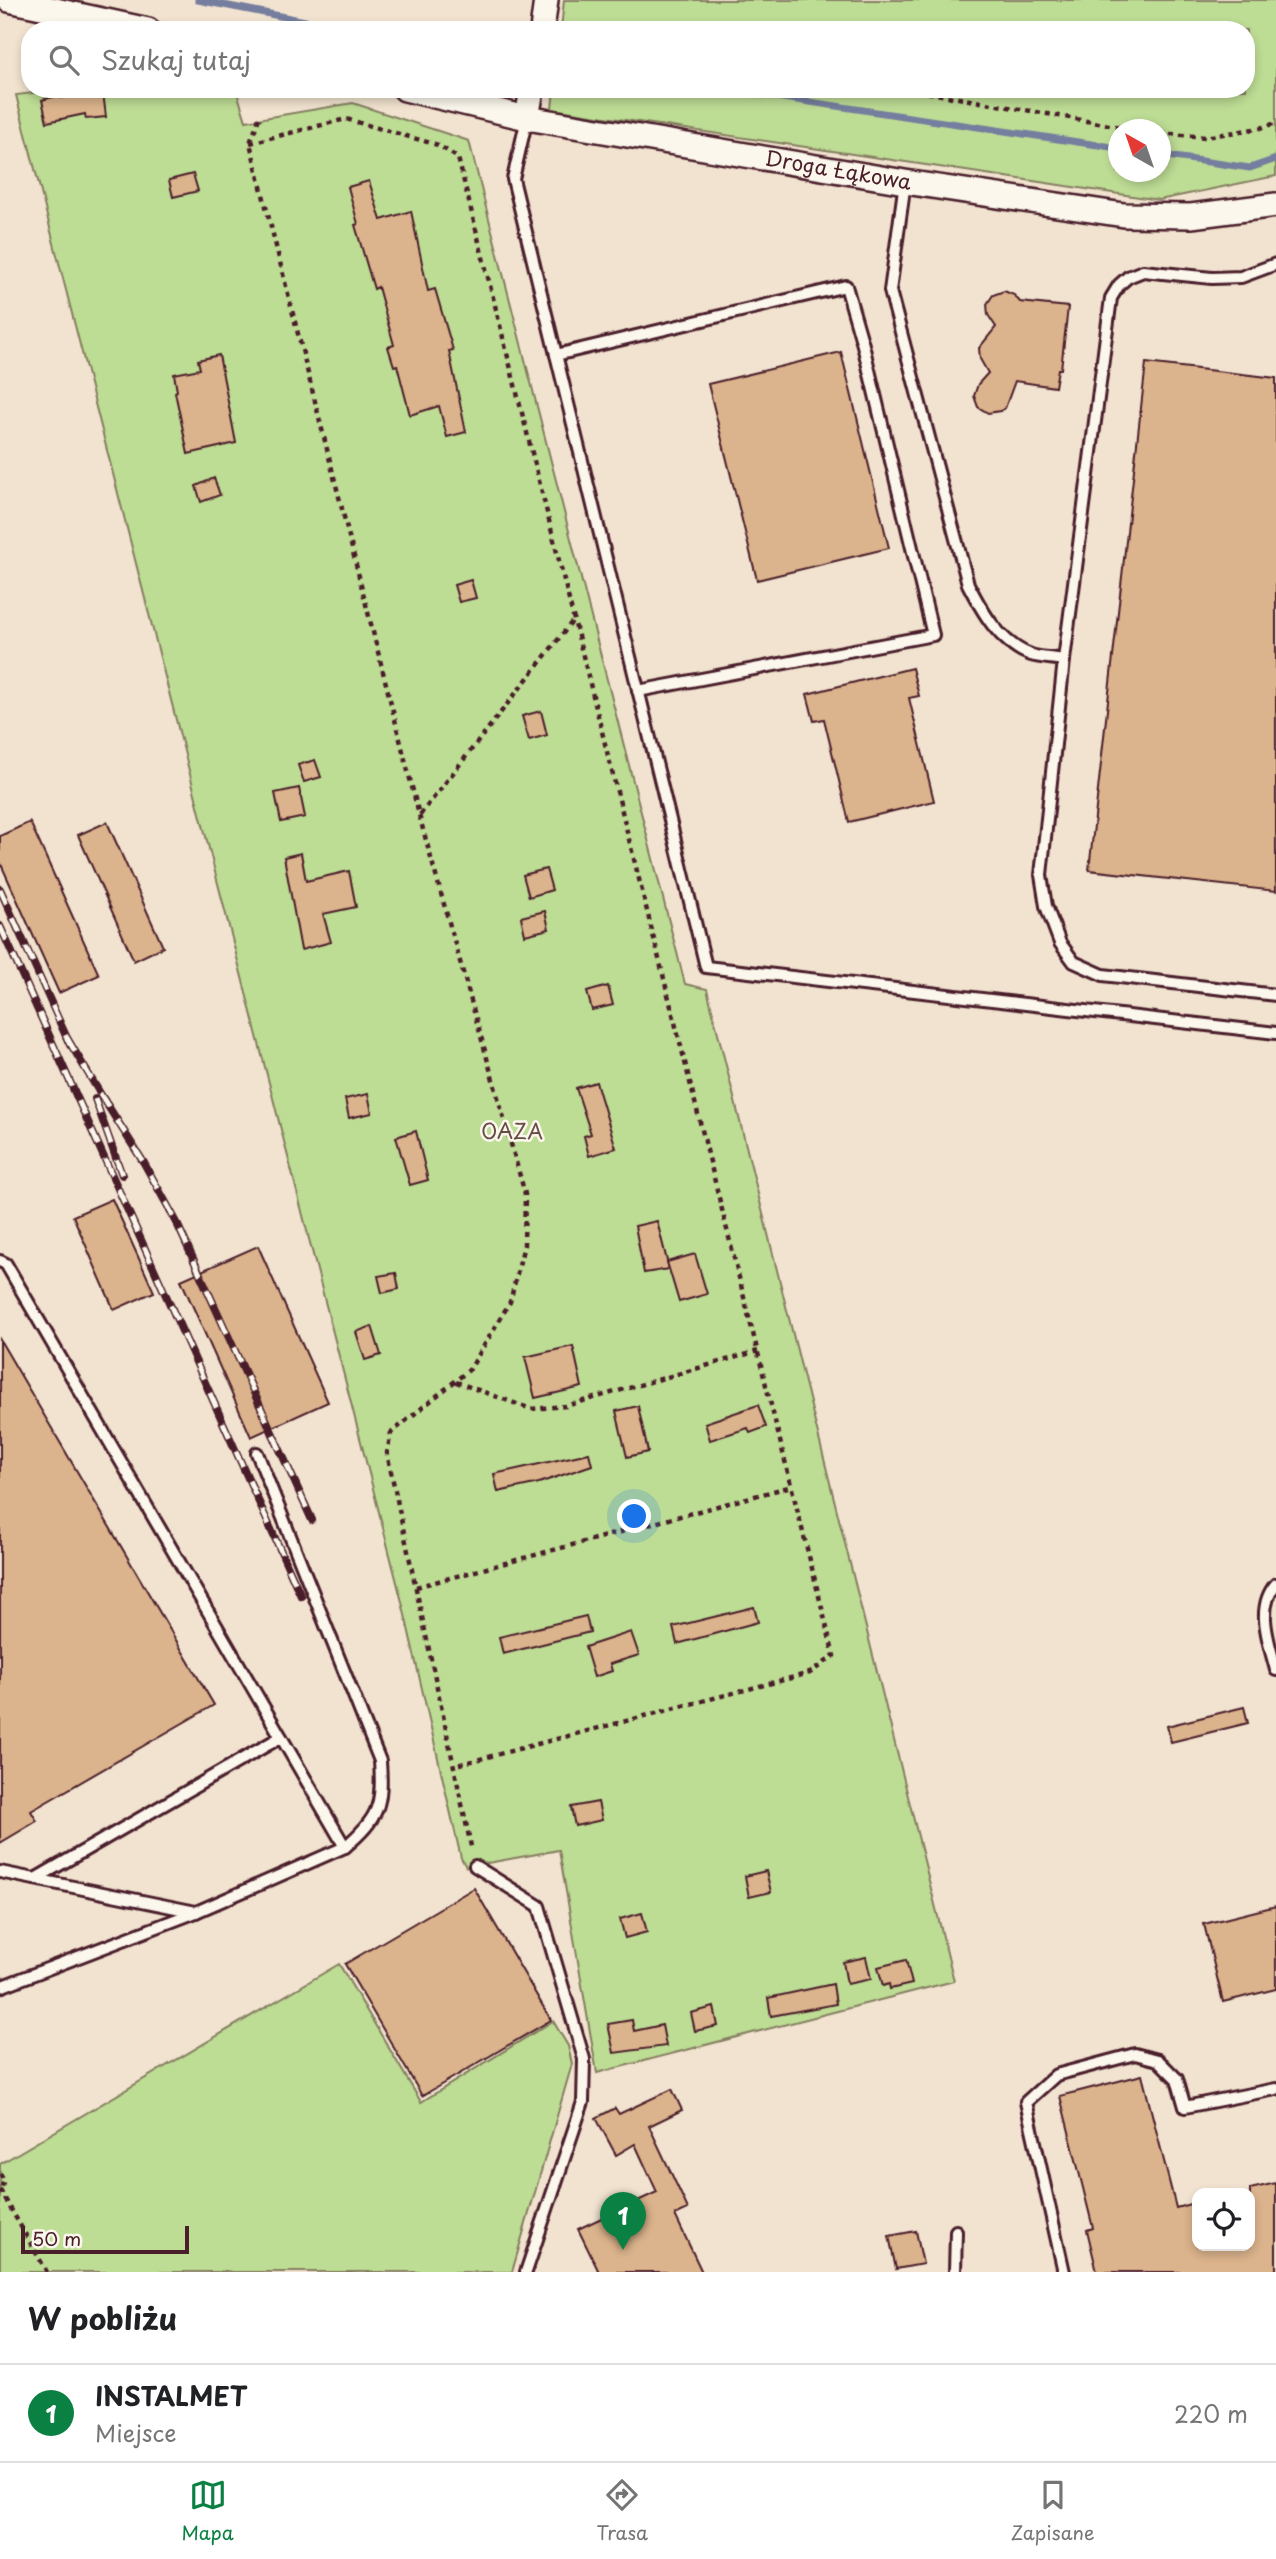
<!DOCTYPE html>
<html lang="pl">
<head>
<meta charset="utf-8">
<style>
	body { margin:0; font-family:"Playpen Sans",sans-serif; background:#f6f6f6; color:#202124 }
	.controls { position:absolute; right:21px; bottom:21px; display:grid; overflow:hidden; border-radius:14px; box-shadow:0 4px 10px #0003 }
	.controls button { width:63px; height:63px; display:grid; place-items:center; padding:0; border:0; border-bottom:2px solid #e0e0e0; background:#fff; color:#202124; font:35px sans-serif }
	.compass { position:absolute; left:1108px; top:119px; width:63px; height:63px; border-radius:50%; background:#fff; box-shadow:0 4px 10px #0003; rotate:320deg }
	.scale { position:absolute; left:21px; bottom:18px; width:168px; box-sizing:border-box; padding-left:7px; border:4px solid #4a1f2b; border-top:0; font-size:19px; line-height:24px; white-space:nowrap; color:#4a1f2b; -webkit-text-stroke:5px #fbf7ec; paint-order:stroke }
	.you { position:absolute; left:635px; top:1517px; width:24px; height:24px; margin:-18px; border:5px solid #fff; border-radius:50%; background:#1a73e8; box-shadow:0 0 0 10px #1a73e833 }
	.badge { display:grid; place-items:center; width:46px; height:46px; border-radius:50%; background:#0b8043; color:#fff; font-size:23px; font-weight:700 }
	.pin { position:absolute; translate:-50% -58px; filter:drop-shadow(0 2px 4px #0008) }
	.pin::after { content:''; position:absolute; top:37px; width:24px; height:21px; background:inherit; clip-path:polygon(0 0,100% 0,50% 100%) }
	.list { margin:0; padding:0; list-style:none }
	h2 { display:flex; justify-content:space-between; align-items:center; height:91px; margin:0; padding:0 28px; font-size:30px }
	h2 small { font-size:23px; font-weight:400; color:#757577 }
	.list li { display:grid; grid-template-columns:46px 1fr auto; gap:21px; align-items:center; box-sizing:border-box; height:98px; padding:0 28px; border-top:2px solid #e0e0e0 }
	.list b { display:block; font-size:26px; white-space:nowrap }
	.list p { margin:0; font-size:23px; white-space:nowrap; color:#757577 }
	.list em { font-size:23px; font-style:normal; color:#757577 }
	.icon { flex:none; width:38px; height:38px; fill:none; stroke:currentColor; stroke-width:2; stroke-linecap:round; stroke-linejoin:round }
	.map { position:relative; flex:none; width:1276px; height:2272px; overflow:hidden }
	.search { position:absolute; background:#fff; box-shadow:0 4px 10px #0003; left:21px; right:21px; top:21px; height:77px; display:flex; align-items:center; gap:18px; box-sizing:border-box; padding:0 24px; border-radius:28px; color:#757577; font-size:26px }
	.sheet { height:189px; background:#fff }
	nav { display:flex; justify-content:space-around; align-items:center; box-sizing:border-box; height:98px; border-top:2px solid #e0e0e0; background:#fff; font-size:19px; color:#757577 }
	nav a { display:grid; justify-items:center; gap:4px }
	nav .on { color:#0b8043 }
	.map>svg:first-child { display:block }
</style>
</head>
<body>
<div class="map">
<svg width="1276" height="2272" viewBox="0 0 1276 2272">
	<rect width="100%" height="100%" fill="#f1e3cf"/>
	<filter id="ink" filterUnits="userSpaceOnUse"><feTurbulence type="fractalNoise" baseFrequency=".0143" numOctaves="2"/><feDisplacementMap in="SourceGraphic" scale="14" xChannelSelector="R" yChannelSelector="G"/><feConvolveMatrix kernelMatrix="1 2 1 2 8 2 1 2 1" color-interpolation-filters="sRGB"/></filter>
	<g filter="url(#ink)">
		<g fill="#bddc94" stroke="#847e60" stroke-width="2" fill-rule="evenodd">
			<path d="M564,0H1276V176L1159,200L552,109L554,89H1246V30H561ZM1118,130H1160V172H1118Z"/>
			<polygon points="67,89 236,89 246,121 353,103 469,141 685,984 707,989 954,1981 597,2073 559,1850 466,1867 461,1858 402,1602 16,95"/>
			<polygon points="339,1964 421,2102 553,2021 568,2046 572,2064 512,2272 0,2272 0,2164"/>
		</g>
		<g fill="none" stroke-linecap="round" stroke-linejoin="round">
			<g stroke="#757e9e" stroke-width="7">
				<polyline points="198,0 351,30"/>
				<polyline points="722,89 1118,148"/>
				<polyline points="1160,155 1250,168 1276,159"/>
			</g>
		</g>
		<g fill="#dbb38c" stroke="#4a1f2b" stroke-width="2">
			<polygon points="103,92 106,117 86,119 85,114 47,122 42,100 60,95 61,98"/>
			<polygon points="193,174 198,191 173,197 169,180"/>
			<polygon points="369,181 381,220 411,211 428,291 435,289 453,350 449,351 466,432 447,437 439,406 410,415 397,365 394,366 388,347 394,345 378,287 374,289 355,225 358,224 348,187"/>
			<polygon points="1004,291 1014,295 1020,302 1068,307 1061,369 1058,369 1055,387 1015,381 1005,408 1000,411 988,413 978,407 974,396 978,384 988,373 980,359 979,348 996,327 988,315 987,304 993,295"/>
			<polygon points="841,352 889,548 757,580 708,384"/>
			<polygon points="219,355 236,443 188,454 175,392 177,391 174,374 200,369 198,360"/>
			<polygon points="1146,363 1276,378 1276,891 1089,870"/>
			<polygon points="214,478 220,495 201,502 196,486"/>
			<polygon points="471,580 476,598 459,602 454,585"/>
			<polygon points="912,668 919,696 909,698 934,801 849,822 824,719 814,721 807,694"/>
			<polygon points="541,711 547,735 529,740 522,716"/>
			<polygon points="315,760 321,777 304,782 298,765"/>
			<polygon points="299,788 305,817 281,822 275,793"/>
			<polygon points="30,822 99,975 59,993 0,862 0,836"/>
			<polygon points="107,822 163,947 134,961 78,835"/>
			<polygon points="301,853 306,881 349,871 356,907 323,914 331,942 301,950 284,857"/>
			<polygon points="546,869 552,890 529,897 523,875"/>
			<polygon points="545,911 549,929 525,935 521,917"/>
			<polygon points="608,986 613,1005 592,1010 587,992"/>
			<polygon points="596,1082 616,1148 589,1156 584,1136 591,1134 576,1088"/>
			<polygon points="368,1094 372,1113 349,1118 345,1099"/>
			<polygon points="416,1131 428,1180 410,1185 396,1137"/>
			<polygon points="112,1199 154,1292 114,1310 73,1216"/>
			<polygon points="657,1221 669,1269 644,1273 635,1226"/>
			<polygon points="258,1246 328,1402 251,1437 181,1280"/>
			<polygon points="695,1254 707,1294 679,1302 667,1262"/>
			<polygon points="396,1273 399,1289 382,1293 378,1276"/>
			<polygon points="372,1326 381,1355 365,1360 356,1332"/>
			<polygon points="0,1340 214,1705 31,1811 37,1821 0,1843"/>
			<polygon points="573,1346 582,1387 535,1398 525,1357"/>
			<polygon points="758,1405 766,1427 750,1433 748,1428 710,1440 705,1423"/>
			<polygon points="638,1406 648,1452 627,1457 616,1411"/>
			<polygon points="589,1453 592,1465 539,1483 498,1492 494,1474"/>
			<polygon points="754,1607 758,1622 677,1644 673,1627"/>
			<polygon points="586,1616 590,1632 503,1654 499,1637"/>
			<polygon points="631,1632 639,1655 610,1664 612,1671 594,1677 585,1647"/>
			<polygon points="1244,1707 1248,1723 1171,1742 1167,1726"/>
			<polygon points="598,1802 602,1820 575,1826 571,1807"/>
			<polygon points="766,1871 771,1892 749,1897 745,1876"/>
			<polygon points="474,1888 551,2020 422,2096 345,1964"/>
			<polygon points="1276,1906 1276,1989 1223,2002 1204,1924"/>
			<polygon points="642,1913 647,1932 625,1938 620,1919"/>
			<polygon points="866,1957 871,1979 847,1984 843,1962"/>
			<polygon points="906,1960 912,1984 890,1989 889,1984 883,1986 878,1967"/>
			<polygon points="833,1984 836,2004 771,2016 768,1998"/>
			<polygon points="714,2007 718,2026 695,2031 691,2013"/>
			<polygon points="632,2020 634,2031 662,2025 666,2046 614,2053 608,2024"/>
			<polygon points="1142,2075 1176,2208 1197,2202 1197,2246 1250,2246 1250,2189 1276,2183 1276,2272 1097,2272 1087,2230 1093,2228 1060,2096"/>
			<polygon points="672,2089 682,2110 649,2126 688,2209 675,2215 702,2272 599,2272 578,2229 657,2192 635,2144 616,2155 596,2118 615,2108 619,2114"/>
			<polygon points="916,2231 923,2264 896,2269 889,2236"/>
		</g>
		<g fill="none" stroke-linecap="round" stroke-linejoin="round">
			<defs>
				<g id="lane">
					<polyline points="527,118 513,179 706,967 1276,1033"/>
					<path d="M905,182L890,291L968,584C982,611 999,643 1031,655C1040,658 1054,658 1064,660"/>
					<polyline points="1276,264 1241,277 1212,278 1143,271 1128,277 1119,285 1111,298 1064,660 1041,875 1046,906 1060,943 1074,962 1103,975 1276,995"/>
					<polyline points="556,355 846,286 863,345 933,635 638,691"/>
					<polyline points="0,1261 6,1264 345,1847 196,1912 0,1872"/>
					<path d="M257,1453L380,1761C383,1805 379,1818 345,1847"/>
					<path d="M1276,1584C1255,1608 1269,1642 1276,1670"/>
					<polyline points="475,1866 539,1906 584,2059 583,2102 526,2272"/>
					<polyline points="35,1879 281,1737"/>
					<polyline points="0,1987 196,1912"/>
					<polyline points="955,2272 956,2231"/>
					<polyline points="1064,2272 1026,2102 1056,2075 1135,2054 1158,2060 1177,2079 1185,2107 1276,2089"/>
				</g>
				<g id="street">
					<polyline points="9,0 148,30"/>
					<polyline points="542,30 546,0"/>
					<path id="s1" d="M405,89L527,118L905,182L1124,215L1191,216L1276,205"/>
					<polyline points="527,118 532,89"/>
				</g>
			</defs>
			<use href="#lane" stroke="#4a1f2b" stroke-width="16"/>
			<use href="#street" stroke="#4a1f2b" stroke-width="28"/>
			<g stroke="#4a1f2b" stroke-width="4.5" stroke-dasharray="5 5" stroke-linecap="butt">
				<polyline points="908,89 1137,130"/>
				<polyline points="259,118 250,143 419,815 525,1194 524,1245 510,1302 470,1369 391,1433 387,1453 472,1851"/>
				<polyline points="1160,133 1205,137 1260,128 1276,123"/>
				<polyline points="250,143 346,119 438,145 458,158 834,1656 810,1673 453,1766"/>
				<polyline points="420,815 575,618"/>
				<polyline points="456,1382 531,1409 566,1406 758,1351"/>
				<polyline points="416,1587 792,1486"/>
				<polyline points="0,2174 4,2181 0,2191"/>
				<polyline points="0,2190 47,2272"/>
			</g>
			<use href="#lane" stroke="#fbf7ec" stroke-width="10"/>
			<use href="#street" stroke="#fbf7ec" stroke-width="23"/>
			<defs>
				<g id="rail">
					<polyline points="0,889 70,1045"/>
					<polyline points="0,926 301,1596"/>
					<polyline points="67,1038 101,1095 144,1163 175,1219 312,1520"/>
					<polyline points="95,1099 122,1175"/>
				</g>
			</defs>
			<use href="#rail" stroke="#4a1f2b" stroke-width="8"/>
			<use href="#rail" stroke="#fbf7ec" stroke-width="5" stroke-dasharray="16" stroke-linecap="butt"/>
		</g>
	</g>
	<g text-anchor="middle" stroke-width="5" stroke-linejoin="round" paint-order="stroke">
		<g font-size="21" fill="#4a1f2b" stroke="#fbf7ec">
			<text dy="7" stroke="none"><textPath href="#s1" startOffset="441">Droga Łąkowa</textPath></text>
		</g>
		<g font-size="21" fill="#674e45" stroke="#fbf7ec">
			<text x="512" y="1139">OAZA</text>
		</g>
	</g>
</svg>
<div class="controls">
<button><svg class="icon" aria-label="locate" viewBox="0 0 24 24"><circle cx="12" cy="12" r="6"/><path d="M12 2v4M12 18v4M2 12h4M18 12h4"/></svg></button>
</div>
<svg class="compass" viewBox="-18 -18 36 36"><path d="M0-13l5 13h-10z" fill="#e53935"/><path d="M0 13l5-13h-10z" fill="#757577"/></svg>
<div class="scale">50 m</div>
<div class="you"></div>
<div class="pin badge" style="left:623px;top:2250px">1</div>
<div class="search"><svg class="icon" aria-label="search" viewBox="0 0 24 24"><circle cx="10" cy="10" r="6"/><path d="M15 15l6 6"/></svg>Szukaj tutaj</div>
</div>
<section class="sheet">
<h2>W pobliżu<small></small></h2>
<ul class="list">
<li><span class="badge">1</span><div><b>INSTALMET</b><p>Miejsce</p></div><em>220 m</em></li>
</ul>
</section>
<nav>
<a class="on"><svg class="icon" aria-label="map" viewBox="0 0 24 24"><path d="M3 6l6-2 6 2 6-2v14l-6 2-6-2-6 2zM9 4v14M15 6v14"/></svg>Mapa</a>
<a><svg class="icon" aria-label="directions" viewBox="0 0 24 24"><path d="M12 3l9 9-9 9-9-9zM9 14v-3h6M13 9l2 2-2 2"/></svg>Trasa</a>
<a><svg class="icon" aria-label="saved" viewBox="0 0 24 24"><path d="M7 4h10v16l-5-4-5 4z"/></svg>Zapisane</a>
</nav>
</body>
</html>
